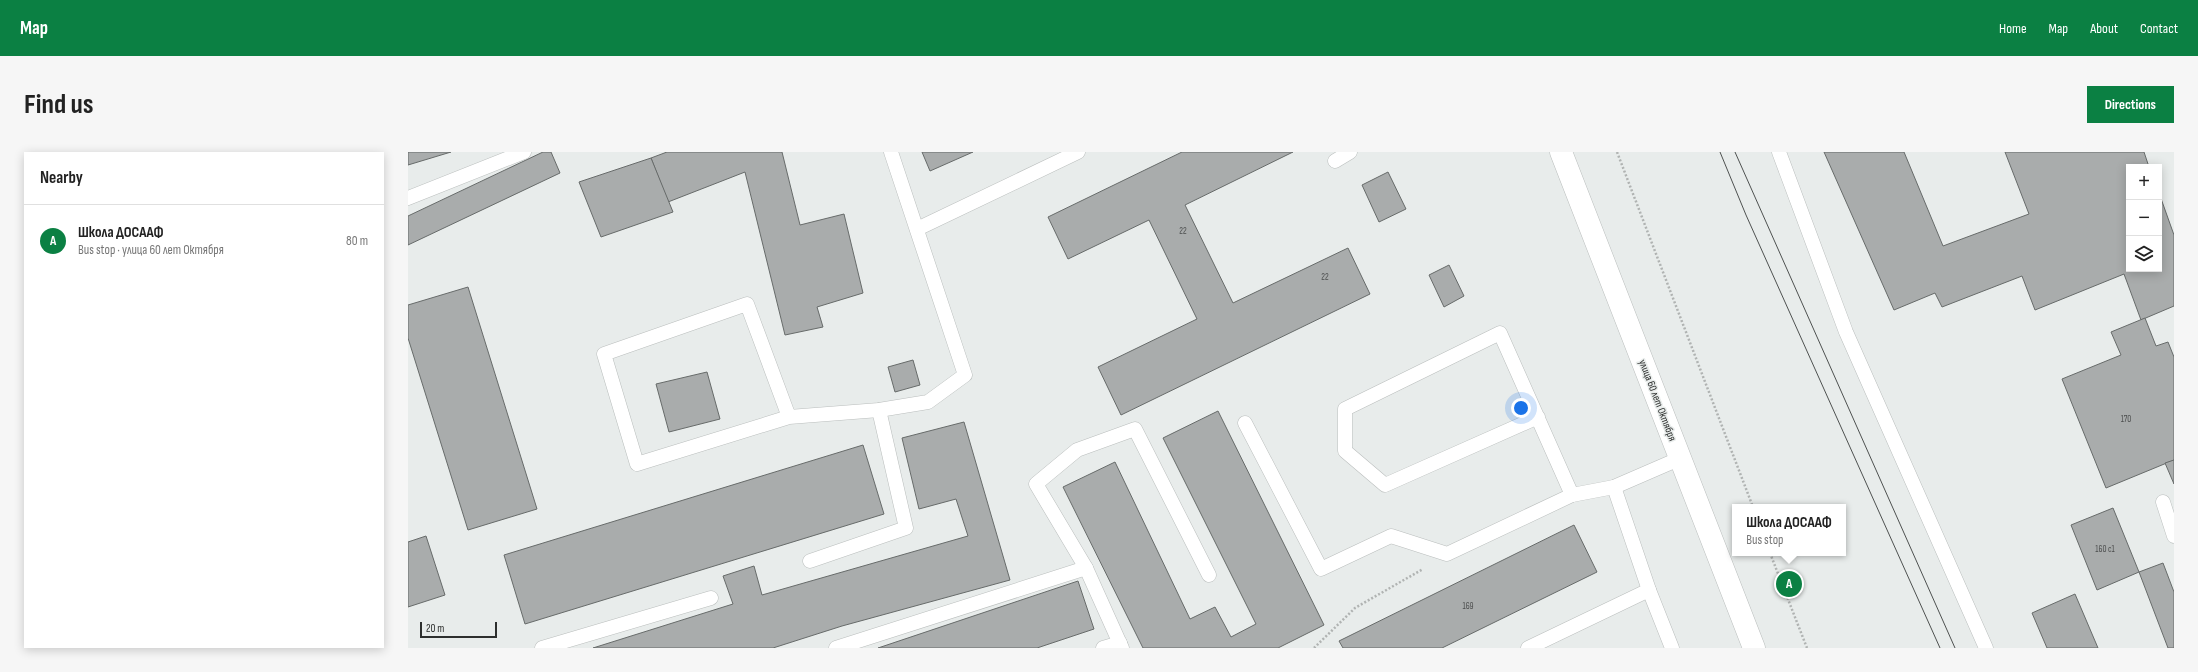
<!DOCTYPE html>
<html lang="en">
<head>
<meta charset="utf-8">
<style>
	body { margin:0; font-family:"Sofia Sans Condensed",sans-serif; background:#f6f6f6; color:#222 }
	.controls { position:absolute; right:12px; top:12px; display:grid; overflow:hidden; border-radius:0px; box-shadow:0 2px 10px #0003 }
	.controls button { width:36px; height:36px; display:grid; place-items:center; padding:0; border:0; border-bottom:1px solid #e0e0e0; background:#fff; color:#222; font:20px sans-serif }
	.scale { position:absolute; left:12px; bottom:10px; width:77px; box-sizing:border-box; padding-left:4px; border:2px solid #2d2f2e; border-top:0; font-size:11px; line-height:14px; white-space:nowrap; color:#2d2f2e; -webkit-text-stroke:3px #e8eceb; paint-order:stroke }
	.you { position:absolute; left:1113px; top:256px; width:14px; height:14px; margin:-10px; border:3px solid #fff; border-radius:50%; background:#1a73e8; box-shadow:0 0 0 6px #1a73e833 }
	.badge { display:grid; place-items:center; width:26px; height:26px; border-radius:50%; background:#0b8043; color:#fff; font-size:13px; font-weight:700 }
	.pin { position:absolute; translate:-50% -50%; border:2px solid #fff; box-shadow:0 1px 4px #0006 }
	.popup { position:absolute; left:1324px; top:352px; width:114px; height:52px; box-sizing:border-box; display:grid; place-content:center; border-radius:0px; background:#fff; filter:drop-shadow(0 1px 3px #0005); font-size:13px; white-space:nowrap; color:#767676 }
	.popup b { font-size:15px; color:#222 }
	.popup::after { content:''; position:absolute; left:50%; top:100%; margin-left:-8px; border:8px solid transparent; border-top-color:#fff }
	.list { margin:0; padding:0; list-style:none }
	h2 { display:flex; justify-content:space-between; align-items:center; height:52px; margin:0; padding:0 16px; font-size:17px }
	h2 small { font-size:13px; font-weight:400; color:#767676 }
	.list li { display:grid; grid-template-columns:26px 1fr auto; gap:12px; align-items:center; box-sizing:border-box; height:72px; padding:0 16px; border-top:1px solid #e0e0e0 }
	.list b { display:block; font-size:15px; white-space:nowrap }
	.list p { margin:0; font-size:13px; white-space:nowrap; color:#767676 }
	.list em { font-size:13px; font-style:normal; color:#767676 }
	.icon { flex:none; width:22px; height:22px; fill:none; stroke:currentColor; stroke-width:2; stroke-linecap:round; stroke-linejoin:round }
	.map { position:relative; flex:none; width:1766px; height:496px; overflow:hidden; border-radius:0px }
	header { display:flex; align-items:center; gap:24px; box-sizing:border-box; height:56px; padding:0 20px; background:#0b8043; color:#fff }
	header strong { font-size:19px }
	nav { display:flex; gap:22px; margin-inline-start:auto; font-size:14px }
	.intro { display:flex; align-items:center; justify-content:space-between; box-sizing:border-box; height:96px; padding:0 24px }
	h1 { margin:0; font-size:28px }
	.button { padding:10px 18px; border-radius:0px; background:#0b8043; color:#fff; font-size:14px; font-weight:700 }
	main { display:flex; gap:24px; padding:0 24px }
	aside { flex:1; background:#fff; border-radius:0px; box-shadow:0 2px 10px #0003 }
	.map>svg:first-child { display:block }
</style>
</head>
<body>
<header>
<strong>Map</strong>
<nav><a>Home</a><a>Map</a><a>About</a><a>Contact</a></nav>
</header>
<div class="intro"><h1>Find us</h1><a class="button">Directions</a></div>
<main>
<aside>
<h2>Nearby<small></small></h2>
<ul class="list">
<li><span class="badge">A</span><div><b>Школа ДОСААФ</b><p>Bus stop · улица 60 лет Октября</p></div><em>80 m</em></li>
</ul>
</aside>
<div class="map">
<svg width="1766" height="496" viewBox="0 0 1766 496">
	<rect width="100%" height="100%" fill="#e8eceb"/>
	<g fill="#a9acac" stroke="#676b6a">
		<polygon points="0,0 43,0 0,13"/>
		<polygon points="135,0 143,0 152,21 0,93 0,64"/>
		<polygon points="259,0 374,0 392,73 436,62 455,141 409,155 415,175 377,183 337,20 260,50 243,6"/>
		<polygon points="514,0 565,0 522,19"/>
		<polygon points="774,0 885,0 777,53 825,151 940,96 962,142 713,263 690,215 789,167 741,68 660,107 640,65"/>
		<polygon points="1416,0 1496,0 1535,94 1621,62 1597,0 1736,0 1741,15 1721,15 1721,117 1751,117 1751,41 1766,83 1766,154 1733,168 1716,122 1627,158 1614,124 1534,155 1527,141 1486,158"/>
		<polygon points="243,6 265,60 193,85 171,30"/>
		<polygon points="980,20 998,57 971,70 954,33"/>
		<polygon points="1041,113 1056,144 1036,155 1021,123"/>
		<polygon points="60,135 129,357 60,378 0,186 0,153"/>
		<polygon points="1737,166 1748,194 1760,190 1766,205 1766,308 1698,336 1654,227 1713,203 1703,180"/>
		<polygon points="505,208 512,233 487,240 480,215"/>
		<polygon points="299,220 312,267 261,280 248,232"/>
		<polygon points="810,259 916,473 870,496 735,496 655,335 707,310 782,467 807,455 823,485 848,472 755,286"/>
		<polygon points="556,270 602,428 434,474 365,496 185,496 325,452 315,424 346,414 354,443 560,384 548,347 511,357 494,286"/>
		<polygon points="455,293 476,362 117,472 96,403"/>
		<polygon points="1766,308 1766,332 1757,311"/>
		<polygon points="1705,356 1731,420 1689,438 1663,373"/>
		<polygon points="1166,373 1189,420 1034,496 935,496 931,489"/>
		<polygon points="18,384 37,443 0,455 0,390"/>
		<polygon points="1755,411 1766,440 1766,496 1760,496 1731,420"/>
		<polygon points="670,429 686,477 629,496 470,496"/>
		<polygon points="1667,442 1690,496 1639,496 1624,461"/>
	</g>
	<g fill="none" stroke-linecap="round" stroke-linejoin="round">
		<defs>
			<g id="service">
				<polyline points="1371,0 1438,180 1578,496"/>
				<polyline points="927,9 942,0"/>
				<polyline points="0,46 116,0"/>
				<polyline points="509,77 670,0"/>
				<polyline points="381,265 339,152 196,202 229,312 381,265 471,258 520,250 557,223 483,0"/>
				<polyline points="1130,265 977,333 937,299 937,257 1092,181 1164,343"/>
				<polyline points="837,271 913,417 983,384 1039,402 1164,343 1206,335 1273,306"/>
				<polyline points="1755,350 1766,384"/>
				<polyline points="402,409 498,376 471,258"/>
				<polyline points="1241,438 1264,496"/>
				<polyline points="134,496 303,446"/>
				<polyline points="428,496 678,416"/>
				<polyline points="695,496 712,491"/>
				<polyline points="714,496 678,416 628,332 669,298 727,277 801,423"/>
				<polyline points="1120,496 1241,438 1206,335"/>
			</g>
			<polyline id="primary" points="1153,0 1346,496"/>
		</defs>
		<use href="#service" stroke="#babebd" stroke-width="15"/>
		<use href="#primary" stroke="#babebd" stroke-width="23"/>
		<g stroke="#b0b3b2" stroke-width="2.5" stroke-dasharray="2 2" stroke-linecap="butt">
			<polyline points="1209,0 1345,355"/>
			<polyline points="1362,401 1399,496"/>
			<polyline points="906,496 947,456 1015,417"/>
		</g>
		<use href="#service" stroke="#fff" stroke-width="14"/>
		<use href="#primary" stroke="#fff" stroke-width="22"/>
		<g stroke="#4e5150" stroke-width="1">
			<polyline points="1312,0 1338,63 1532,496"/>
			<polyline points="1327,0 1547,496"/>
		</g>
	</g>
	<g text-anchor="middle" stroke-width="3" stroke-linejoin="round" paint-order="stroke">
		<g font-size="9" fill="#4c4e4e">
			<text x="775" y="82">22</text>
			<text x="917" y="128">22</text>
			<text x="1718" y="270">170</text>
			<text x="1697" y="400">160 с1</text>
			<text x="1060" y="457">169</text>
		</g>
		<g font-size="11" fill="#2d2f2e" stroke="#e8eceb">
			<text transform="translate(1250 248) rotate(69)" y="4">улица 60 лет Октября</text>
		</g>
	</g>
</svg>
<div class="controls">
<button>+</button>
<button>−</button>
<button><svg class="icon" aria-label="layers" viewBox="0 0 24 24"><path d="M12 4l9 5-9 5-9-5zM3 14l9 5 9-5"/></svg></button>
</div>
<div class="scale">20 m</div>
<div class="you"></div>
<div class="pin badge" style="left:1381px;top:432px">A</div>
<div class="popup"><b>Школа ДОСААФ</b>Bus stop</div>
</div>
</main>
</body>
</html>
